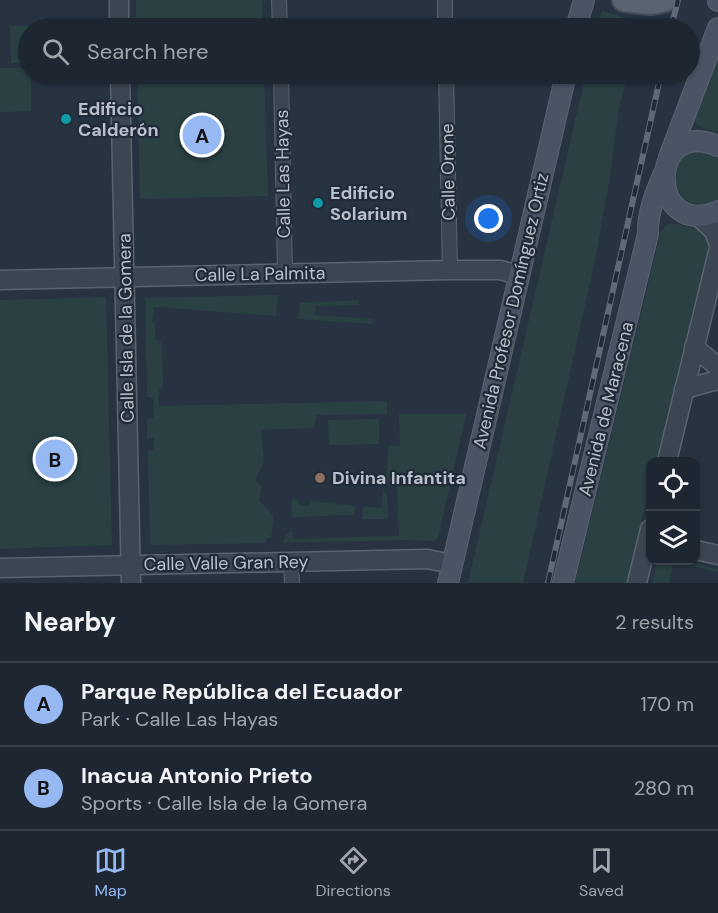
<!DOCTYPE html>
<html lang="en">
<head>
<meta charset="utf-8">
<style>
	body { margin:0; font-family:"DM Sans",sans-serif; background:#2b323e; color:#f1f3f6 }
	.controls { position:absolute; right:18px; bottom:18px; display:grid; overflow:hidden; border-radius:12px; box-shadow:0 2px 4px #0004 }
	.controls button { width:54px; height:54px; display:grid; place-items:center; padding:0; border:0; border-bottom:2px solid #3c434d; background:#1e2632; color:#f1f3f6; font:30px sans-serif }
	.you { position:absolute; left:489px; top:219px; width:21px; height:21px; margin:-15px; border:4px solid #fff; border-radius:50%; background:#1a73e8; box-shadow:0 0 0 9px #1a73e833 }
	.badge { display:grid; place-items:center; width:39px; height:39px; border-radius:50%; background:#96b9f4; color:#111; font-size:20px; font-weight:700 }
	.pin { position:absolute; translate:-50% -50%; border:3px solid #fff; box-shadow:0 2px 6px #0006 }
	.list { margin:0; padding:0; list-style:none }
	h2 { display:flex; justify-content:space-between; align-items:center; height:78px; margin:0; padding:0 24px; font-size:26px }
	h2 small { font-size:20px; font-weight:400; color:#a1a5ac }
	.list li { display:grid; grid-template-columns:39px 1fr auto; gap:18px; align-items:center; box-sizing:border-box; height:84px; padding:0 24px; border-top:2px solid #3c434d }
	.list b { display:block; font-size:22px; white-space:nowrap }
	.list p { margin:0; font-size:20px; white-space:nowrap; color:#a1a5ac }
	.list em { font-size:20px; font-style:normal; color:#a1a5ac }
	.icon { flex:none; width:33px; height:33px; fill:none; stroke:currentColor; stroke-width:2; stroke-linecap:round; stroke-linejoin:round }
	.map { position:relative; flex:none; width:718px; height:583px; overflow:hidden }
	.search { position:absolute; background:#1e2632; box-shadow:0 2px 4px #0004; left:18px; right:18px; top:18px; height:66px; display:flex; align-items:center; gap:15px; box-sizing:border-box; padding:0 21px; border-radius:33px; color:#a1a5ac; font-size:22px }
	.sheet { height:246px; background:#1e2632 }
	nav { display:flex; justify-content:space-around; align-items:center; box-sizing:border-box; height:84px; border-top:2px solid #3c434d; background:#1e2632; font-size:16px; color:#a1a5ac }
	nav a { display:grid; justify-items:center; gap:3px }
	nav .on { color:#96b9f4 }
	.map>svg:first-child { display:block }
</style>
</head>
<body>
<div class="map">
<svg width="718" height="583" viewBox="0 0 718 583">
	<rect width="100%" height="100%" fill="#283342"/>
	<g fill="#2a4043">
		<polygon points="136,0 262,0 263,28 136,28"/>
		<polygon points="602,11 642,22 641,28 596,28"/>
		<polygon points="10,26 29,26 28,63 11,63"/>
		<path d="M718,56V132C707,129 696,130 694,116Z"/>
		<polygon points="0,68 28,68 28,74 31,74 31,111 0,112"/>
		<polygon points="137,74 264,74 268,196 140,199"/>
		<polygon points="586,74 628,74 619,108 609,183 594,265 523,583 468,583"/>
		<polygon points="689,148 718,152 718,205 708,209 679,202 669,172"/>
		<polygon points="672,223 702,230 709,235 710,243 656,461 650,461 650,485 627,583 575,583 661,231 666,225"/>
		<polygon points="278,295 276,316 154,307 152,323 155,323 155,340 162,341 163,388 158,389 159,406 387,401 387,414 317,415 314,428 261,430 264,461 255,481 262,486 259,500 274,517 271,537 267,538 266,543 150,545 148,451 154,451 154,438 147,438 147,419 154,418 153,397 147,397 145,298"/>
		<polygon points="106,297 112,545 0,549 0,300"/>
		<polygon points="359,300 359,305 316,306 315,315 373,319 372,324 298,319 300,303"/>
		<polygon points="399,414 466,414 438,538 433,541 403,540 283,543 286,534 292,531 293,539 399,536 397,487 385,484 389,446 400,446"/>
		<polygon points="379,419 379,444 329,445 328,420"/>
		<polygon points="383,491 387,494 388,516 386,519 362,519 363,506 381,508"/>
		<polygon points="292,499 298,500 298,505 310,506 311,501 355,506 354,515 291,517"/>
		<polygon points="660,561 682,561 718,569 718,572 674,561 669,583 652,583 657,563"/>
	</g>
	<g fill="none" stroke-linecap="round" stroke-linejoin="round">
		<defs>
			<g id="minor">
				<polyline points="279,0 280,28"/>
				<polyline points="445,0 445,28"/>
				<polyline points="281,74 285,274"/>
				<polyline points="446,74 450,270"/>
				<polyline points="291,562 292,583"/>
			</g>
			<g id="tertiary">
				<polyline points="119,0 119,28"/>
				<polyline points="120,74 131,583"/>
				<polyline points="698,216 714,231 718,242"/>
				<polyline points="0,280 450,270 500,270 519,275"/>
				<polyline points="694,347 718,367"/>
				<polyline points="684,389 718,380"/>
				<polyline points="667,461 718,252"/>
				<polyline points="696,550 718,555"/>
				<polyline points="0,568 427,559 452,564"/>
				<polyline points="637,583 650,529"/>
			</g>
			<g id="secondary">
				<polyline points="718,0 718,1"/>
				<polyline points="576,28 584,0"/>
				<path d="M718,146C646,116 648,241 718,211"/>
				<polyline points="669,157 718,28"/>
				<polyline points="448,583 566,74"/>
				<path d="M563,583L648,234C647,213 656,192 664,173"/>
			</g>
			<polyline id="primary" points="624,0 651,3 665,0"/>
		</defs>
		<use href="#minor" stroke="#5a636f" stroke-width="16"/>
		<use href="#tertiary" stroke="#5a636f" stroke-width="21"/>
		<use href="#secondary" stroke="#5a636f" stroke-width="22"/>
		<use href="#primary" stroke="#464e5b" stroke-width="26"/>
		<use href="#minor" stroke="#3c4552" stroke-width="14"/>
		<use href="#tertiary" stroke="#3c4552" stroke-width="18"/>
		<use href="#secondary" stroke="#4a5464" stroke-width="20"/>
		<use href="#primary" stroke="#5a6471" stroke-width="22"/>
		<defs>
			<g id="rail">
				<polyline points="671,28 678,0"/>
				<polyline points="548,583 661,74"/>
			</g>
		</defs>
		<use href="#rail" stroke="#5f6978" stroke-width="6"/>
		<use href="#rail" stroke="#212a37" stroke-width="4" stroke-dasharray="11" stroke-linecap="butt"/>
	</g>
	<g fill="#0f9aa8" stroke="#212a37" stroke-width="2">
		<circle cx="66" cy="119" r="6"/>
		<circle cx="318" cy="203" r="6"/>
	</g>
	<circle fill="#8d6e63" stroke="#212a37" stroke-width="2" cx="320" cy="478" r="6"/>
	<g text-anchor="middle" stroke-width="4.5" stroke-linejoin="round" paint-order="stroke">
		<g font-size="18" font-weight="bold" fill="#b9c0cb" stroke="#212a37" text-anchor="start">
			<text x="78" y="115">Edificio<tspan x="78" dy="21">Calderón</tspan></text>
			<text x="330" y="199">Edificio<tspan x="330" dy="21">Solarium</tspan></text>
			<text x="332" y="484">Divina Infantita</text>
		</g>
		<g font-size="18" fill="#b9c0cb" stroke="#212a37">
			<text transform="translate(448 172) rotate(-91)" y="6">Calle Orone</text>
			<text transform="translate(283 174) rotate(-91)" y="6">Calle Las Hayas</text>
			<text transform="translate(260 274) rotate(-1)" y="6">Calle La Palmita</text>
			<text transform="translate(511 311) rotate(-77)" y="6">Avenida Profesor Domínguez Ortiz</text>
			<text transform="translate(126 328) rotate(-91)" y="6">Calle Isla de la Gomera</text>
			<text transform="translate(606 409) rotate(-76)" y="6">Avenida de Maracena</text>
			<text transform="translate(226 563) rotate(-1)" y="6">Calle Valle Gran Rey</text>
		</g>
	</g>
</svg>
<div class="controls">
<button><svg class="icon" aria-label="locate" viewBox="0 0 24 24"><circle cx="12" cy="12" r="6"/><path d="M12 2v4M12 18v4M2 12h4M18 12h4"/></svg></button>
<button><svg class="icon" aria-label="layers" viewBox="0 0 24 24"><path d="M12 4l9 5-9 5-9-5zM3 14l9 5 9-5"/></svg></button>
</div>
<div class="you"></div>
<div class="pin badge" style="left:202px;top:135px">A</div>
<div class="pin badge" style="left:55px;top:459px">B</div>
<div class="search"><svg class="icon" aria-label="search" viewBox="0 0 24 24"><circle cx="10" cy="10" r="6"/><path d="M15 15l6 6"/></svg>Search here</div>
</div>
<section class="sheet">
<h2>Nearby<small>2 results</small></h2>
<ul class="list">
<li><span class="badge">A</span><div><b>Parque República del Ecuador</b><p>Park · Calle Las Hayas</p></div><em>170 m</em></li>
<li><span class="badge">B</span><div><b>Inacua Antonio Prieto</b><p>Sports · Calle Isla de la Gomera</p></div><em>280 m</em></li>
</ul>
</section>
<nav>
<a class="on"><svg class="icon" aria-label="map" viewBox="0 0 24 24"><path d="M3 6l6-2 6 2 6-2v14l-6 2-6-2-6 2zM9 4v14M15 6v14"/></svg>Map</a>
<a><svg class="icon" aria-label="directions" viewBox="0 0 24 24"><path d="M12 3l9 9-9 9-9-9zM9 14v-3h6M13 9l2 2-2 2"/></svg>Directions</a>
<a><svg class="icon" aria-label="saved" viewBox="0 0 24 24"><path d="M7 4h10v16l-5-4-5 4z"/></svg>Saved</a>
</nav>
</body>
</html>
